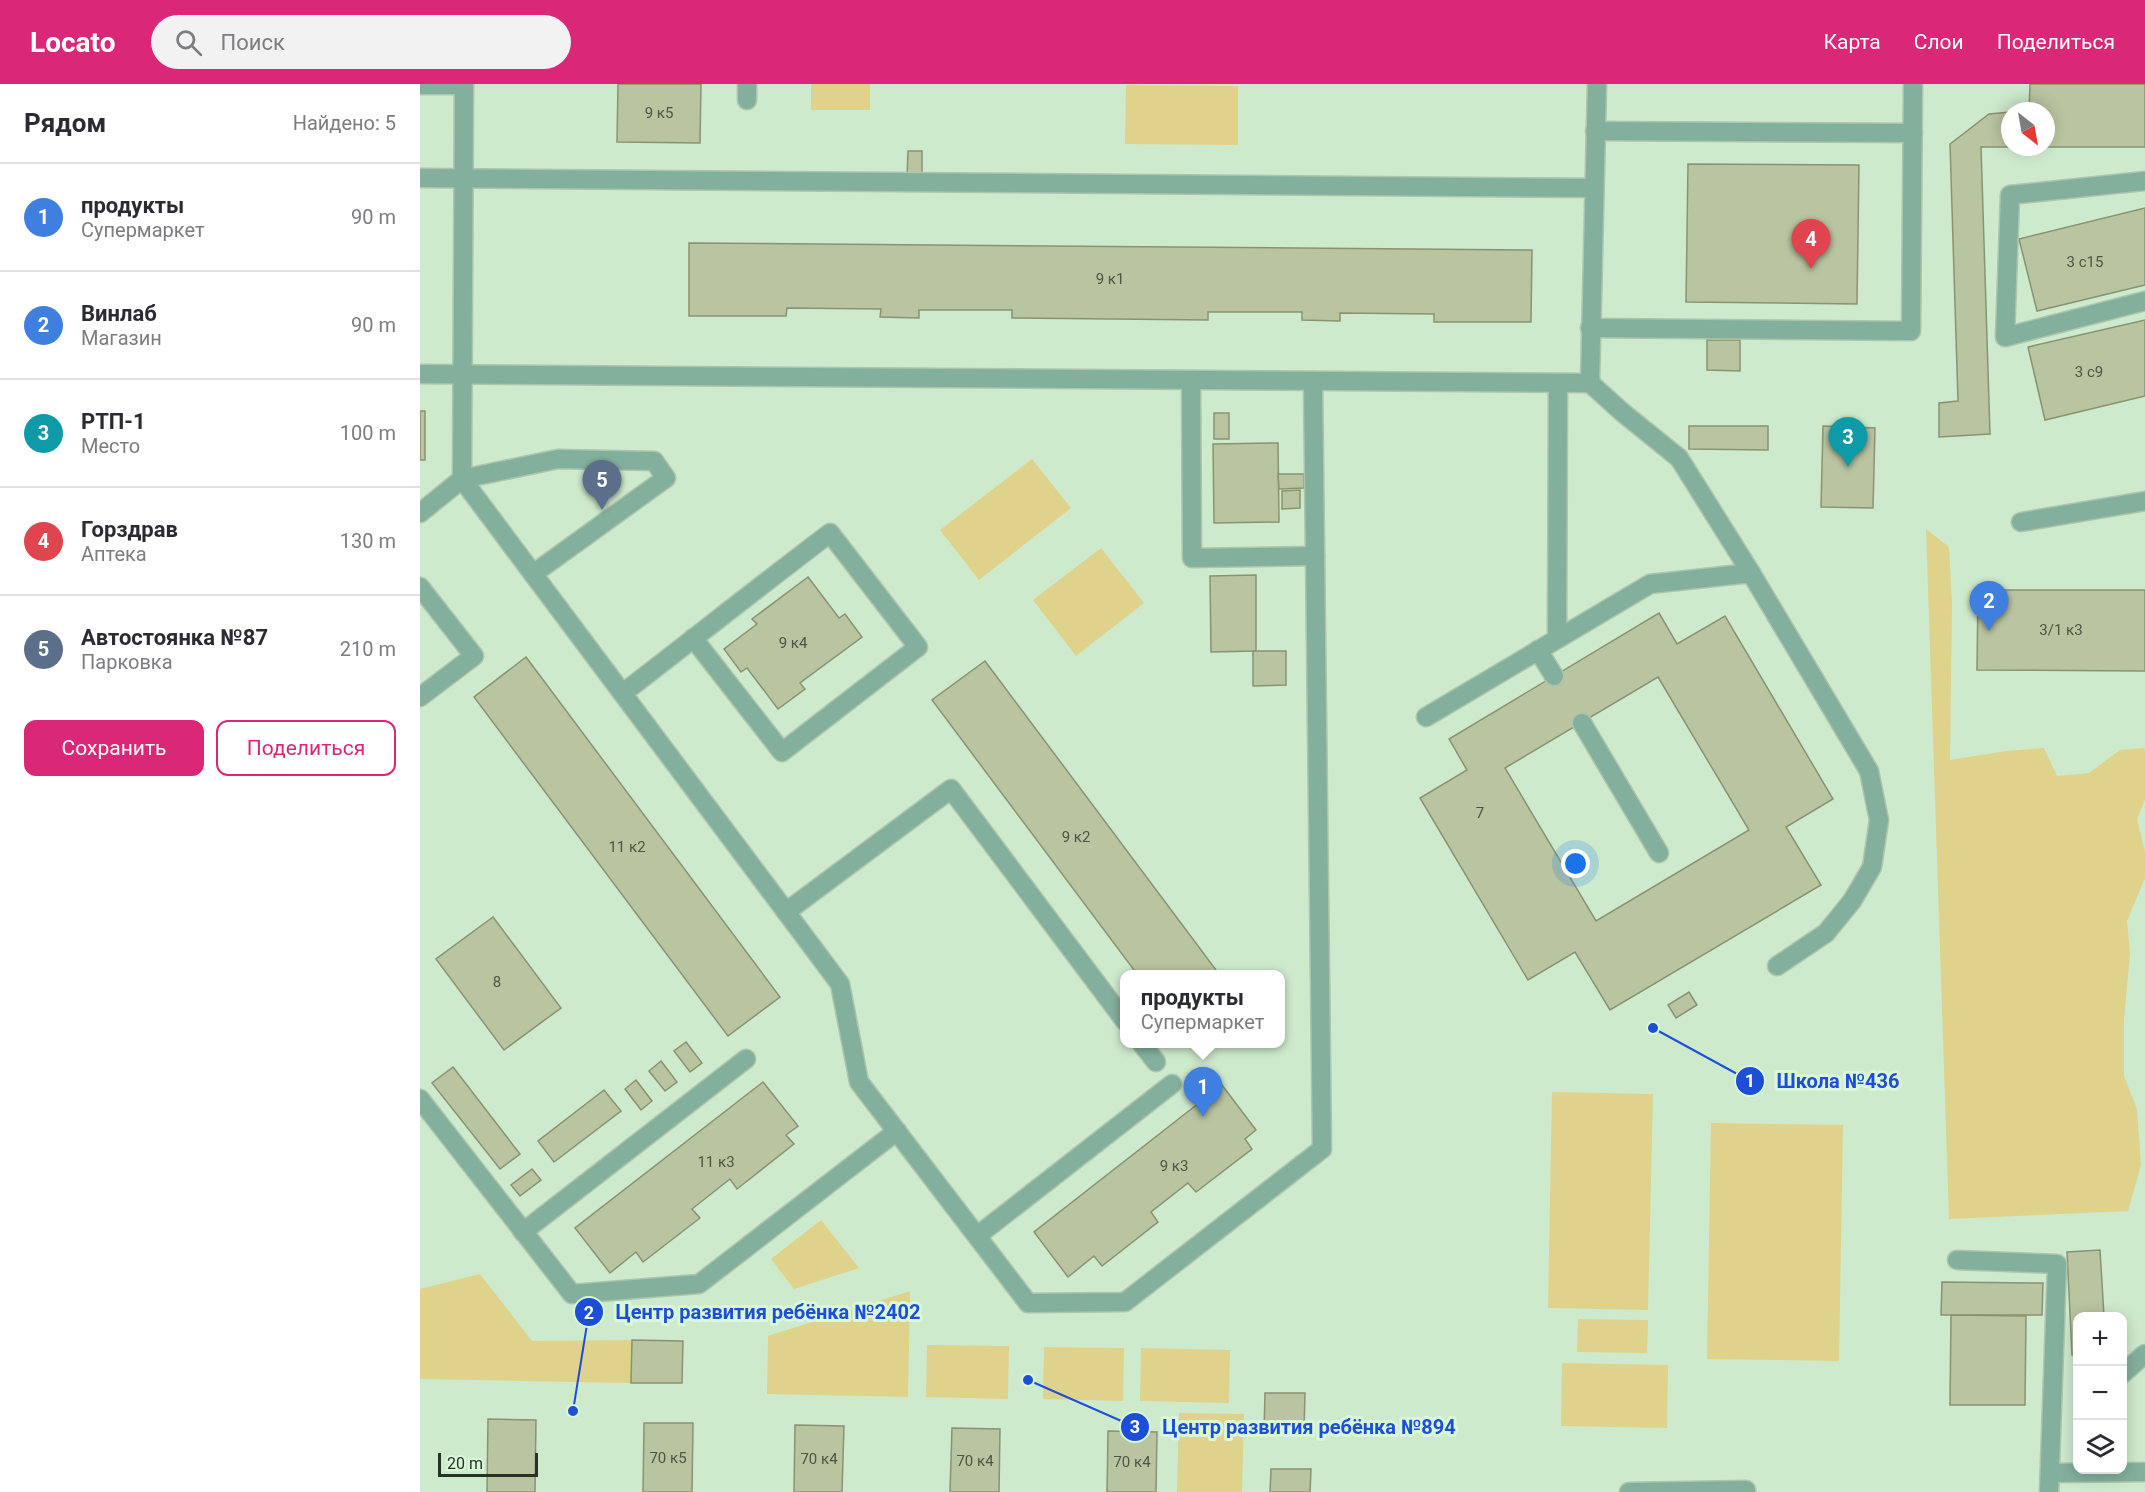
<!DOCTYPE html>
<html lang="ru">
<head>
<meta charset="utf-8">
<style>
	body { margin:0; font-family:Roboto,sans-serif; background:#f2f2f3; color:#2b2b33 }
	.controls { position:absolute; right:18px; bottom:18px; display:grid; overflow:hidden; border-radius:12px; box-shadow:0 3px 15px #0003 }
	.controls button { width:54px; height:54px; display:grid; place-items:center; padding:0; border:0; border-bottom:2px solid #e1e1e2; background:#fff; color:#2b2b33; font:30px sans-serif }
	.compass { position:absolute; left:1581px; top:18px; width:54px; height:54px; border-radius:50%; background:#fff; box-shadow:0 3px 15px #0003; rotate:149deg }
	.scale { position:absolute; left:18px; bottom:15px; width:100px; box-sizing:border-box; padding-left:6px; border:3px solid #273126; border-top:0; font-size:16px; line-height:21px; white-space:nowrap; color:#273126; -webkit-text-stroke:4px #dbf7da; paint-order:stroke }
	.you { position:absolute; left:1156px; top:780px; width:21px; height:21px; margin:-15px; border:4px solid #fff; border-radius:50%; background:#1a73e8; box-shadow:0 0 0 9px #1a73e833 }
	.badge { display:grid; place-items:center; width:39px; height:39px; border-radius:50%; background:#db2777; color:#fff; font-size:20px; font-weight:700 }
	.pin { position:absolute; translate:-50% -50px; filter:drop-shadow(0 2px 3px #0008) }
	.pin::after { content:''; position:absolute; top:32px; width:21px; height:18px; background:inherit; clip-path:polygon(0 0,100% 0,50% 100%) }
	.popup { position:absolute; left:700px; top:886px; width:165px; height:78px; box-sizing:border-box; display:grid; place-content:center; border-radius:12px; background:#fff; filter:drop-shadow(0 2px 4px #0005); font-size:20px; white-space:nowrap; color:#7c7c81 }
	.popup b { font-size:22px; color:#2b2b33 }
	.popup::after { content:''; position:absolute; left:50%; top:100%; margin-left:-12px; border:12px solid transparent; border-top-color:#fff }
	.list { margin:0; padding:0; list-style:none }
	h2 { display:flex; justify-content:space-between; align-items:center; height:78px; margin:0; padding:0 24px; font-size:26px }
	h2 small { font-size:20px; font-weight:400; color:#7c7c81 }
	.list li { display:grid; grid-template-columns:39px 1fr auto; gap:18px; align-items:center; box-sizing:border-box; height:108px; padding:0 24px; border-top:2px solid #e1e1e2 }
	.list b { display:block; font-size:22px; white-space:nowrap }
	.list p { margin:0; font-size:20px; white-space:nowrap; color:#7c7c81 }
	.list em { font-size:20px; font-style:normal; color:#7c7c81 }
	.actions { display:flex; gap:12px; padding:18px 24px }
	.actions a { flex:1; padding:14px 0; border:2px solid #db2777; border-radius:12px; text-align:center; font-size:21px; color:#db2777 }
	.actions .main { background:#db2777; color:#fff }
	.icon { flex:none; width:33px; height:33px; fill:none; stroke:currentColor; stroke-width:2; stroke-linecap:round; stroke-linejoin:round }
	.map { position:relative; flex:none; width:1725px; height:1408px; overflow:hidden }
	header { display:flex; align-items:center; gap:36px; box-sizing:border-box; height:84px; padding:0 30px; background:#db2777; color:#fff }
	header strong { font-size:28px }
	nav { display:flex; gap:33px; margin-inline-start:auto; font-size:21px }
	.search { width:420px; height:54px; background:#f2f2f3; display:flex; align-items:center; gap:15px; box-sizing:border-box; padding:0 21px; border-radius:33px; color:#7c7c81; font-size:22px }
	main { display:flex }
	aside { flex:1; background:#fff }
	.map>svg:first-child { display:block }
</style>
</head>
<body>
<header>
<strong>Locato</strong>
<div class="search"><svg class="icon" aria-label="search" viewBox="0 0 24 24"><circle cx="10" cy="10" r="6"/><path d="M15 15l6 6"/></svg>Поиск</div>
<nav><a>Карта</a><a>Слои</a><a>Поделиться</a></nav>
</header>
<main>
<aside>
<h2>Рядом<small>Найдено: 5</small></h2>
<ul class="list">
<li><span class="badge" style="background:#3f7fe0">1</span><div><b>продукты</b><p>Супермаркет</p></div><em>90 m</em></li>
<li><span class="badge" style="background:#3f7fe0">2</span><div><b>Винлаб</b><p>Магазин</p></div><em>90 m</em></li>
<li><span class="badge" style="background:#0f9aa8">3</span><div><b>РТП-1</b><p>Место</p></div><em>100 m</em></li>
<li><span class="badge" style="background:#e0444e">4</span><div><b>Горздрав</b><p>Аптека</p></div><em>130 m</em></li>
<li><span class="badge" style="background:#5c6f8a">5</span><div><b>Автостоянка №87</b><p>Парковка</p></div><em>210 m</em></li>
</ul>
<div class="actions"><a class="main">Сохранить</a><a>Поделиться</a></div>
</aside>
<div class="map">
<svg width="1725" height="1408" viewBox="0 0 1725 1408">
	<rect width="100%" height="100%" fill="#ceeacd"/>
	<g fill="#dfd28a">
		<rect x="391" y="0" width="59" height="26"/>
		<polygon points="706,1 818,2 818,61 705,60"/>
		<polygon points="612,375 651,424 559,496 520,446"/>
		<polygon points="1506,445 1529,463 1532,519 1530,676 1586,667 1624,664 1637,692 1669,689 1700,666 1724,664 1725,667 1725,716 1717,735 1725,767 1725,794 1707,837 1710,870 1704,935 1704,992 1717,1025 1721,1081 1708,1127 1529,1135"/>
		<polygon points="681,464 724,519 656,572 613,516"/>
		<polygon points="1132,1008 1233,1010 1228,1226 1128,1224"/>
		<polygon points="1291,1039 1423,1041 1419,1277 1287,1275"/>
		<polygon points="401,1136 439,1184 374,1205 351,1175"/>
		<polygon points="60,1190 112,1257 212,1256 211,1299 0,1295 0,1205"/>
		<polygon points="490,1207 488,1313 347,1310 348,1252"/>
		<polygon points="1158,1235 1228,1236 1227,1269 1157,1268"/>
		<polygon points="507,1261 589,1262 588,1315 506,1313"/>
		<polygon points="624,1263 704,1264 703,1317 623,1315"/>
		<polygon points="721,1264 810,1266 809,1319 720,1317"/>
		<polygon points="1142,1279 1248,1281 1247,1344 1141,1342"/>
		<polygon points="759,1329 824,1330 822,1408 757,1408"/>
	</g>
	<g fill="#b9c4a1" stroke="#899372" stroke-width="1.5" fill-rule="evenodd">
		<polygon points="198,0 281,0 280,59 197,58"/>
		<polygon points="1610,0 1725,0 1725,63 1561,63 1570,350 1519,353 1519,319 1538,317 1530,60 1569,30 1590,28 1590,63 1626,63 1626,27 1607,27 1609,27"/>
		<polygon points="488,67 502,67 502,93 487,93"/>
		<polygon points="1268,80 1439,81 1437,220 1266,218"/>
		<polygon points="1725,124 1725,201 1617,227 1599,155"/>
		<polygon points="269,159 1112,166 1111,238 1014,238 1014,230 920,229 920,237 882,236 882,228 788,228 788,236 592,234 592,226 499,226 499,234 460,233 461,225 367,224 366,232 269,232"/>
		<polygon points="1725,236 1725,312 1625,336 1608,263"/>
		<polygon points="1287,256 1320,256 1320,287 1287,286"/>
		<rect x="0" y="327" width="5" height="49"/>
		<rect x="794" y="329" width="15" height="26"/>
		<polygon points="1269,342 1348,342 1348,366 1269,365"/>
		<polygon points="1403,342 1455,344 1453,424 1401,423"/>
		<polygon points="858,359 859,438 794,439 793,360"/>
		<polygon points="858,390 884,390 884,404 859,405"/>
		<polygon points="880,406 880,424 862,425 862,407"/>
		<polygon points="836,491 836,567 791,568 790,492"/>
		<polygon points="388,493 419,534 425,530 442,553 380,599 385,605 358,625 327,584 321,588 304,565 337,540 332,535"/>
		<polygon points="1558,506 1725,506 1725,587 1557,586"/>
		<path d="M1239,529L1257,560L1305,532L1413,715L1366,743L1401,801L1190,926L1155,868L1108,896L1000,714L1047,686L1029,655ZM1238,593L1329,746L1176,837L1085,684Z"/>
		<polygon points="833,567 866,567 866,601 833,602"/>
		<polygon points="106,573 360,913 308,952 54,613"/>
		<polygon points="565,577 799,890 717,890 512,616"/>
		<polygon points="73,833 141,924 84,966 16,875"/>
		<polygon points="1269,908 1277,921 1256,934 1248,921"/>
		<polygon points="266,958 282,979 270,988 254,967"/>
		<polygon points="241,977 257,998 245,1007 229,987"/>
		<polygon points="33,983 100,1070 80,1085 12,999"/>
		<polygon points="216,996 232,1017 221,1026 205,1005"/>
		<polygon points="343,998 378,1042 366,1051 374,1060 317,1105 310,1095 272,1125 280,1134 223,1178 216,1168 190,1189 155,1144"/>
		<polygon points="802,1001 836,1046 825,1055 832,1065 776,1108 768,1099 731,1128 738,1138 682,1182 674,1172 648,1193 614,1148"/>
		<polygon points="184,1006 201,1027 134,1078 118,1057"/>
		<polygon points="112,1085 121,1096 100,1112 91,1101"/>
		<polygon points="1680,1166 1684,1232 1658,1232 1658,1271 1652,1271 1647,1168"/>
		<polygon points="1522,1198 1623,1199 1622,1231 1521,1231"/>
		<polygon points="1531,1231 1606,1232 1605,1321 1530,1321"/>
		<polygon points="212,1256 263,1257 262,1299 211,1299"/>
		<polygon points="845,1309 885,1309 884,1349 844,1348"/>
		<polygon points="68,1335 116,1336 115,1408 67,1408"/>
		<polygon points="224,1339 273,1339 272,1408 223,1408"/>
		<polygon points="375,1341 424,1342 422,1408 374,1408"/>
		<polygon points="532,1344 580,1345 579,1408 530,1408"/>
		<polygon points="688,1347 737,1348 736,1408 687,1408"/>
		<polygon points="851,1385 891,1385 890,1408 850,1408"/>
	</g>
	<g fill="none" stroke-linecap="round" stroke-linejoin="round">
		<defs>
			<g id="service">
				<polyline points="44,0 42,395 420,900 439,998 608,1219 705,1218 902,1065 893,297"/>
				<polyline points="0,1 44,1"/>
				<polyline points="327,16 327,0"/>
				<polyline points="1175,47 1493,49"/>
				<polyline points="0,94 1174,104"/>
				<polyline points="1725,97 1590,111 1585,253 1725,217"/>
				<polyline points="1170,244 1491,247 1493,0"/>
				<polyline points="0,290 1170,299 1177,0"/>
				<polyline points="771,296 772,474 895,472"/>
				<polyline points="1170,299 1202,328 1259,374 1331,489 1449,687 1459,736 1452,783 1432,817 1406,849 1357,882"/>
				<polyline points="0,429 42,395 138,375 234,377 246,394 113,490"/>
				<polyline points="1601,438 1725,417"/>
				<polyline points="0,503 54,572 0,613"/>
				<polyline points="1137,555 1138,299"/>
				<polyline points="1118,566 1134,592"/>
				<path d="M203,609C272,556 340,502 410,449L498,563L362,668L273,554"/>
				<polyline points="1006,633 1230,500 1331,489"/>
				<polyline points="1162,639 1239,769"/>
				<polyline points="366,828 531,705 705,937"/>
				<polyline points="722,960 736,978"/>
				<polyline points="0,1015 152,1210 279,1200 477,1047"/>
				<polyline points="103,1148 326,975"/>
				<polyline points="557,1152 752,1000"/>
				<polyline points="1537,1176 1637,1180 1629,1408"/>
				<polyline points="1702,1290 1725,1270"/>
				<polyline points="1630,1389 1725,1388"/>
				<polyline points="1209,1408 1326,1406 1326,1408"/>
			</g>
		</defs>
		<use href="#service" stroke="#adc5ac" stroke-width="21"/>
		<use href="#service" stroke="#83b09c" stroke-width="18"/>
	</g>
	<g text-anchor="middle" stroke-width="6" stroke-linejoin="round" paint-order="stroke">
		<g font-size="15" fill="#4c5645">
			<text x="239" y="34">9 к5</text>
			<text x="1665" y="183">3 с15</text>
			<text x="690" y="200">9 к1</text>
			<text x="1669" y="293">3 с9</text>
			<text x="1641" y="551">3/1 к3</text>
			<text x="373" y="564">9 к4</text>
			<text x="1060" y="734">7</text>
			<text x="656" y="758">9 к2</text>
			<text x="207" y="768">11 к2</text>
			<text x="77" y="903">8</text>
			<text x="296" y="1083">11 к3</text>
			<text x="754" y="1087">9 к3</text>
			<text x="248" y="1379">70 к5</text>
			<text x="399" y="1380">70 к4</text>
			<text x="555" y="1382">70 к4</text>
			<text x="712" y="1383">70 к4</text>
		</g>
	</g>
	<path fill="none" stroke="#1d4ed8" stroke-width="2" d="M1233 944L1330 997M153 1327L169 1228M608 1296L715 1343"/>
	<g fill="#1d4ed8" stroke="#dbf7da" stroke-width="2">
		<circle cx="1233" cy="944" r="6"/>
		<circle cx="153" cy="1327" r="6"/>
		<circle cx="608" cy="1296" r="6"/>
		<circle cx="1330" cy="997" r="15"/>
		<circle cx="169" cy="1228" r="15"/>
		<circle cx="715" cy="1343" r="15"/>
	</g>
	<g font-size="18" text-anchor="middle" font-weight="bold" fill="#fff">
		<text x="1330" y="1003">1</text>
		<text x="169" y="1235">2</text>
		<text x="715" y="1349">3</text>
	</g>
	<g font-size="20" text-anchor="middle" font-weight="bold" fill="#1d4ed8" stroke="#dbf7da" stroke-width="6" stroke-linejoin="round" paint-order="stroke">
		<text x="1418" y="1004">Школа №436</text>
		<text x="348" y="1235">Центр развития ребёнка №2402</text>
		<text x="889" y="1350">Центр развития ребёнка №894</text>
	</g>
</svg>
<div class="controls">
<button>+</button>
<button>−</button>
<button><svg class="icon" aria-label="layers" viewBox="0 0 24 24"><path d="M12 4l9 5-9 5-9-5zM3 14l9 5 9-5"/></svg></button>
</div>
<svg class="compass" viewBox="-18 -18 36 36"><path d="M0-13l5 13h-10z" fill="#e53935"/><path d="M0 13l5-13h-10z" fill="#7c7c81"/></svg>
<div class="scale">20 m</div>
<div class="you"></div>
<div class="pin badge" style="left:783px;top:1033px;background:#3f7fe0">1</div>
<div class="popup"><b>продукты</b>Супермаркет</div>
<div class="pin badge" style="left:1569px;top:547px;background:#3f7fe0">2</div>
<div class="pin badge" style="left:1428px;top:383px;background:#0f9aa8">3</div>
<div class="pin badge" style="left:1391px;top:185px;background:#e0444e">4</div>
<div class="pin badge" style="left:182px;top:426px;background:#5c6f8a">5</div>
</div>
</main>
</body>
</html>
